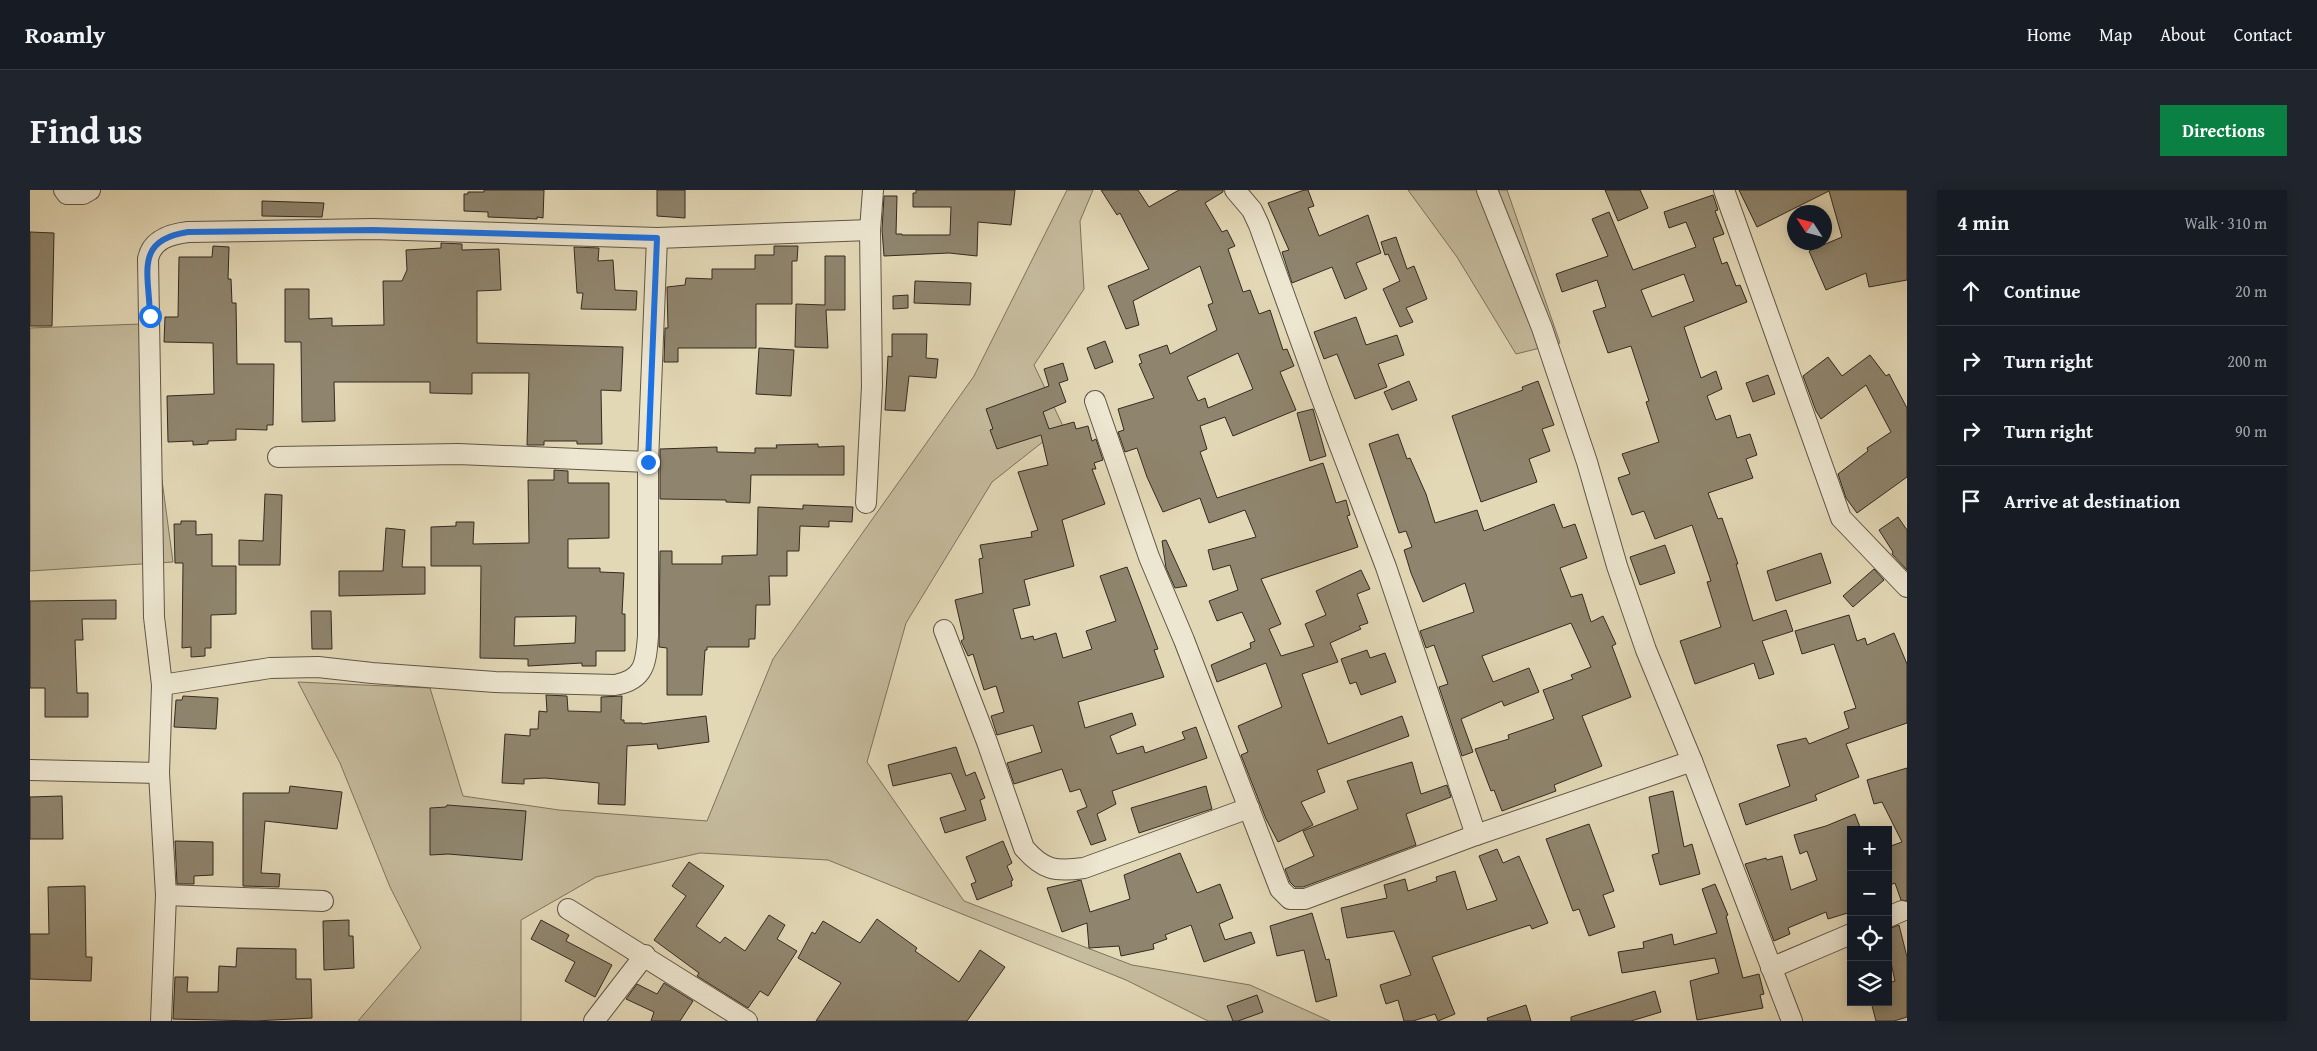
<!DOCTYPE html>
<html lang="en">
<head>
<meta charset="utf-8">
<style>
	body { margin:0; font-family:"Gentium Book Plus",serif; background:#20242c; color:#f1f3f6 }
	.controls { position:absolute; right:15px; bottom:15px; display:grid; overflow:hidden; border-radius:0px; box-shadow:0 2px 12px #0003 }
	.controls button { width:45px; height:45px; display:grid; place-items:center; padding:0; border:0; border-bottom:1px solid #363941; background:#171b24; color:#f1f3f6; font:25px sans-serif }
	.compass { position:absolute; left:1757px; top:15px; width:45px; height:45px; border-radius:50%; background:#171b24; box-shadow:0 2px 12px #0003; rotate:306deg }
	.stop { position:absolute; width:15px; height:15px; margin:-11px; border:4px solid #1a73e8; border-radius:50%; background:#fff }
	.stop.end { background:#1a73e8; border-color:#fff; box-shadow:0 1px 5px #0008 }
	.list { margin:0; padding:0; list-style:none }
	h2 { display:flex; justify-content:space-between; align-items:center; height:65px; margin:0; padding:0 20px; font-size:21px }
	h2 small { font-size:16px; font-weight:400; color:#9ea1a6 }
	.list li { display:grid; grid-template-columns:32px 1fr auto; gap:15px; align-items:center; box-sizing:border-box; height:70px; padding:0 20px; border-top:1px solid #363941 }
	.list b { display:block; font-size:19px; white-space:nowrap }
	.list em { font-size:16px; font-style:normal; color:#9ea1a6 }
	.icon { flex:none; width:28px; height:28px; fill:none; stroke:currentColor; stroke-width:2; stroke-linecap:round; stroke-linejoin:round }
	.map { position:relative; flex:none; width:1877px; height:831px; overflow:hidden; border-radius:0px }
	header { display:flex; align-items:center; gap:30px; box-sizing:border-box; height:70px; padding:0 25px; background:#171b24; border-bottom:1px solid #363941 }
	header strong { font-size:24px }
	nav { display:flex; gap:28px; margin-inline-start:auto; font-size:18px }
	.intro { display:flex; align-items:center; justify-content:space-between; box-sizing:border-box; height:120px; padding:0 30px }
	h1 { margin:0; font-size:35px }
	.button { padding:12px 22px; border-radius:0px; background:#0b8043; color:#fff; font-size:18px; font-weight:700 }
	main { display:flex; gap:30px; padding:0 30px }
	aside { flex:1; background:#171b24; border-radius:0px; box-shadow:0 2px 12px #0003 }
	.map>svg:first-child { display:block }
</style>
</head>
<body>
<header>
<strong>Roamly</strong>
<nav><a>Home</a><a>Map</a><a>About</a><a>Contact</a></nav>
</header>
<div class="intro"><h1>Find us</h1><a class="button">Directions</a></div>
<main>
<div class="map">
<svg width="1877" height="831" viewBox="0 0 1877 831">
	<rect width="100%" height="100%" fill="#e3d8b6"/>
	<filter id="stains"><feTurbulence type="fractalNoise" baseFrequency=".004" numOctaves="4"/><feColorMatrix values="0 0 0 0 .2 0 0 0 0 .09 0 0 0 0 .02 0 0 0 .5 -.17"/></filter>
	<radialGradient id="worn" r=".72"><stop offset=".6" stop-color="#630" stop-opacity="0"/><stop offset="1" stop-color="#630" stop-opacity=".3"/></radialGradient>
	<g fill="#c5bb9d" stroke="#7c735f">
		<polygon points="1037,0 1063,0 1050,31 1054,99 1004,175 1033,236 962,292 876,433 837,572 934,711 1102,775 1220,795 1300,831 1178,831 1096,790 798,670 670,663 566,687 491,730 491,831 328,831 391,758 360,697 310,573 268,492 400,498 433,606 529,620 677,631 743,469 944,186"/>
		<polygon points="1378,0 1477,0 1530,153 1486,164 1427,67"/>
		<polygon points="111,134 143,372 0,381 0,138"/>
	</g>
	<g fill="#8f856e" stroke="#332b21" fill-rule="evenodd">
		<polygon points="454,0 514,0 513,28 507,27 507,29 458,27 458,22 434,21 434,4 438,4 438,2 454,2"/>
		<polygon points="627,0 655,0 655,28 627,26"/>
		<polygon points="886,0 985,0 981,35 948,32 947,66 919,63 854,66 852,40 854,6 867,6 866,44 872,44 872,45 920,45 921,17 883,17 883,3 886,3"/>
		<path d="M1071,0H1108L1119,17L1149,0H1193V2L1175,13L1192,42L1197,40L1205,56L1198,59L1213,102L1220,100L1229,124L1240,120L1253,160L1257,159L1264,176L1250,182L1266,220L1203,246L1195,227L1170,236L1177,259L1170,262L1187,308L1293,273L1306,313L1316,310L1320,325L1317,326L1328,357L1231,389L1251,434L1239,439L1251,466L1284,456L1275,434L1296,425L1286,401L1331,380L1340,399L1327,404L1338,433L1329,436L1331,439L1300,453L1308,472L1272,484L1298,554L1372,526L1379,546L1287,580L1295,602L1271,612L1283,635L1248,652L1236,629L1211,565L1218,562L1208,536L1252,517L1236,473L1187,492L1181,475L1221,458L1220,453L1225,451L1212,422L1187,431L1179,411L1208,400L1200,375L1183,380L1178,360L1226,347L1215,320L1179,333L1170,308L1133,322L1117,287L1107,258L1095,262L1088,242L1094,240L1088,219L1124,208L1109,174L1112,173L1109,165L1137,155L1140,164L1187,140L1178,115L1183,113L1170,76L1103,111L1109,135L1096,139L1078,96L1119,79L1090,23L1087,25ZM1208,163L1223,199L1178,218L1175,208L1168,211L1157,187Z"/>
		<polygon points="1274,0 1278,0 1284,16 1278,18 1289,46 1338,25 1351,63 1326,73 1337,99 1315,109 1302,77 1262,93 1252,62 1259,60 1238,13"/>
		<polygon points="1575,0 1610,0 1618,18 1588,31"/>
		<polygon points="1709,0 1877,0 1877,90 1839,97 1836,83 1796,100 1779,61 1812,47 1799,1 1727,37"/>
		<path d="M1683,5L1688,20L1685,21L1694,44L1683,48L1692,74L1697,72L1706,96L1710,95L1717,112L1654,137L1671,188L1686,181L1692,199L1677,206L1686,230L1700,225L1707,248L1720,244L1727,265L1716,269L1723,288L1678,303L1688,329L1692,328L1708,374H1706L1723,431L1756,420L1763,441L1732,451L1744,484L1729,489L1724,473L1665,494L1650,451L1691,437L1677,392L1681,391L1662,335L1625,349L1614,321L1602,325L1588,288L1600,284L1592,264L1629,252L1616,212L1619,211L1601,156L1578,163L1563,121L1576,117L1567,90L1532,102L1526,84L1578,66L1562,29L1579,22L1603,80L1666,57L1656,32L1639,38L1634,22ZM1654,84L1664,111L1622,127L1611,100Z"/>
		<polygon points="232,11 294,13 292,27 232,26"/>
		<polygon points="0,42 24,43 22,136 0,136"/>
		<polygon points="1366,47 1377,79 1384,76 1397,109 1376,118 1383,132 1370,137 1353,99 1370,91 1358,64 1355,65 1351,52"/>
		<polygon points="411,53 432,54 432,60 469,59 471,100 447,101 447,153 593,157 591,201 571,200 572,254 547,254 547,251 514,251 514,255 497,255 499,183 442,183 442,204 400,203 400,192 304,192 305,231 272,232 271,152 255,152 255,99 279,99 279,129 302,128 302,136 354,135 353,91 372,91 377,80 376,60 411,58"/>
		<polygon points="183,56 199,57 198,89 201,89 202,113 206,113 207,174 244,174 243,235 237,235 237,240 206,239 206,250 178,251 178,254 163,255 163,251 138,252 137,206 184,204 183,153 134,152 135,127 148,127 149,67 182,67"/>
		<polygon points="744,56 768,56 767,71 762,71 762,114 726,114 726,158 648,158 648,172 634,172 635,138 638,138 637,97 655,95 656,88 682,89 682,79 725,79 725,65 744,65"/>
		<polygon points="544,57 569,58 568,71 583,70 585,100 607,101 606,120 551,119 553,103 547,103"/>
		<polygon points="795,66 815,66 815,120 796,120 798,158 765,157 766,114 795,115"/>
		<polygon points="885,91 941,93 940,115 884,113"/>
		<polygon points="878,105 878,118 863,119 863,106"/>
		<polygon points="1326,127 1336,155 1367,145 1374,165 1348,174 1357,197 1325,209 1307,164 1294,169 1284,142"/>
		<polygon points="862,144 897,144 896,168 908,169 906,188 879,186 875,221 855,220 858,166 862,167"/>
		<polygon points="1075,151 1083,172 1065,179 1057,158"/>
		<polygon points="729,158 764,160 761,206 726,204"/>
		<polygon points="1840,165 1856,186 1859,184 1877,218 1877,287 1827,323 1816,308 1808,284 1838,261 1837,258 1861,242 1836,195 1791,229 1786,221 1773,186 1798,167 1812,186"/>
		<polygon points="1033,173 1038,190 1029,193 1036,212 1013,222 1019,239 1044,232 1046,239 1058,236 1062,251 1066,249 1073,270 1064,273 1066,279 1062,279 1075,314 1032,330 1044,376 994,390 1000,415 983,419 991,449 1003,446 1004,450 1026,443 1033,468 1062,459 1056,441 1086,431 1070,386 1097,377 1128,459 1124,460 1134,487 1048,512 1055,538 1102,523 1106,535 1080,546 1087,564 1113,556 1115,563 1155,549 1152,542 1166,537 1177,568 1082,601 1086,614 1067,624 1076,650 1061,655 1047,621 1057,617 1050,599 1040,602 1032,579 984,594 977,573 1012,562 1003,535 967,545 961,526 974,522 966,496 954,500 943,464 938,466 931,451 934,449 925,410 953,403 949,369 953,368 950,355 1002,347 1001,342 1008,340 988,282 1018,275 1011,245 967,259 960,240 963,239 956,219 1019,196 1014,179"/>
		<polygon points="1738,185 1745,204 1723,212 1716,193"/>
		<polygon points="1379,191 1387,210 1362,220 1354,202"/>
		<polygon points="1508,191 1524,235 1512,239 1520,261 1499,269 1507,292 1451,312 1422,226 1493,200 1492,197"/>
		<polygon points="1283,219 1296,266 1280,271 1267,223"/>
		<polygon points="1368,244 1377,269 1380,268 1396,304 1405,333 1447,320 1454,341 1524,314 1533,338 1545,334 1557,368 1530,378 1541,407 1552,404 1561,432 1573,426 1586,454 1582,456 1601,507 1552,526 1572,576 1524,595 1526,601 1472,621 1464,600 1461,601 1445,559 1479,549 1478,545 1524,529 1513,500 1543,489 1541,485 1561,477 1541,433 1452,466 1463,492 1499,478 1509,502 1474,516 1472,511 1431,529 1443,562 1432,566 1409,497 1418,494 1404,455 1396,458 1390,441 1444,422 1435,393 1393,412 1381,383 1374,360 1382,357 1376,341 1369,343 1339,254"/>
		<polygon points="788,254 788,257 814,256 814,285 721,285 720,313 696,312 696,310 630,309 630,259 687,257 687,262 725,263 725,258 747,258 746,255"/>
		<path d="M524,280L538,281V293H579V348L538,349V378H570V382L594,383L592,424H595V461H566V476H552V473L498,476V469L450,468L451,376H401V337L426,336V332H444L443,354L499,353L498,290H524ZM546,426L545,453L484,456L485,427Z"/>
		<polygon points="235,304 252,305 250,375 209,375 209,350 233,351"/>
		<polygon points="773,315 823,317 822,332 799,331 799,337 770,336 769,361 757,361 757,386 739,386 740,415 726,415 725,449 719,449 719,457 677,457 677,460 675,460 672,505 637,505 637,458 629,457 630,361 642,361 642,374 692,374 692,366 727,365 728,317 773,319"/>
		<polygon points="1868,327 1877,340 1877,380 1862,364 1863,362 1849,340"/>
		<polygon points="151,331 166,331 166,345 182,344 182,376 206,376 206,424 181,425 181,458 175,458 175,466 161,467 161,457 152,458 153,373 145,373 144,334 151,334"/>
		<polygon points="356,338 375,340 372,377 395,377 395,404 309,406 309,381 353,381"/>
		<polygon points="1136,350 1157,396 1145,398 1136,378 1132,351"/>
		<polygon points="1635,355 1645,383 1610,395 1600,367"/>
		<polygon points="1791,363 1801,393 1746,411 1737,381"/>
		<polygon points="1844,379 1854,390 1823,417 1813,406"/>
		<polygon points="86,410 86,429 52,429 53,450 45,450 47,503 58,503 58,527 15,527 15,498 0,498 0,411"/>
		<polygon points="281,421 301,421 302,459 282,459"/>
		<polygon points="1819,425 1827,451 1835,448 1837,455 1864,443 1877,474 1877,533 1816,554 1829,587 1785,605 1787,610 1716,635 1709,614 1760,596 1747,555 1776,548 1779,554 1819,538 1814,522 1826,518 1804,454 1772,464 1765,441"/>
		<polygon points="1337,460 1340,468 1355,463 1366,492 1331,505 1326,492 1320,494 1311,469"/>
		<polygon points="516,505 537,506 538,521 571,522 571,507 592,506 591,530 594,530 594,533 612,533 612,534 676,526 679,552 628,559 627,554 597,556 595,615 568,614 569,593 515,588 494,589 494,594 472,593 475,544 500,546 500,539 508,539 509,521 517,522"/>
		<polygon points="153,506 188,508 186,539 144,537 146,510 152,510"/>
		<polygon points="926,557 936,586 945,582 955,608 950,610 956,630 915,643 910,628 936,620 921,583 863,596 858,575"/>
		<polygon points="1382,572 1391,604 1417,595 1421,607 1376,624 1386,655 1273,697 1265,697 1260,692 1255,679 1284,666 1273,641 1328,619 1317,591"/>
		<polygon points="1877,578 1877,711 1871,710 1865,693 1858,696 1858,657 1872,652 1852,612 1844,614 1837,590"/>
		<polygon points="260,596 312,602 307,639 235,631 231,683 250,684 249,697 213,696 213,603 259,603"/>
		<polygon points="1176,596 1182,619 1109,643 1101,618"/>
		<polygon points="1643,601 1654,657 1662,654 1670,684 1630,695 1622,665 1629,663 1619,607"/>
		<polygon points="32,606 33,649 0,649 0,607"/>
		<polygon points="417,615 496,621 492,670 418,664 400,665 400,618 416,617"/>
		<polygon points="1825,624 1831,640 1821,640 1821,722 1798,729 1796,722 1758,738 1760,744 1744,751 1715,674 1736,668 1737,670 1752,666 1761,700 1787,690 1777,661 1770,664 1764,645 1796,636"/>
		<polygon points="1559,634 1584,701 1573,705 1585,737 1559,746 1549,719 1543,721 1516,649"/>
		<polygon points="145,651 183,652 183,685 164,686 164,694 147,694"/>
		<polygon points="973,651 982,673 977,676 983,690 981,691 982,696 947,710 941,694 946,692 936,667"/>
		<polygon points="1467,659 1473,673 1489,666 1518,733 1502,739 1500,735 1402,767 1425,824 1408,831 1405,824 1383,831 1374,831 1368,810 1356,814 1350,795 1381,785 1364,741 1317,748 1311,718 1357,708 1354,695 1375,689 1378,701 1407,691 1406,687 1425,681 1437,720 1467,710 1449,666"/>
		<polygon points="1150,663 1167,703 1190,694 1203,728 1189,734 1195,750 1221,742 1225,753 1174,772 1161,735 1135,745 1137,749 1123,754 1124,759 1091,766 1089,756 1059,758 1057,733 1032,742 1017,698 1051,690 1060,722 1100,709 1094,685"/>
		<polygon points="659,672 694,696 666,736 690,753 695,747 715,761 739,725 755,735 747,749 767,761 738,806 730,801 718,818 667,786 669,783 624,750 656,706 642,696"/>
		<polygon points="1685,694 1698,725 1696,726 1713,788 1729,784 1734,804 1730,805 1733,818 1667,830 1660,791 1689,783 1685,768 1592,783 1588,762 1614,758 1613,752 1642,744 1644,755 1687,743 1672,699"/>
		<polygon points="55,696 56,767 62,767 61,791 0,789 0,744 19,744 18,697"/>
		<polygon points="1282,723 1296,770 1299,769 1307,806 1286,812 1274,760 1247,766 1240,736"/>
		<polygon points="847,729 887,758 885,761 929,792 950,760 975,777 937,831 786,831 811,793 768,768 782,742 785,744 793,731 830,753"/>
		<polygon points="319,730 319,746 323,746 324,778 294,780 293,731"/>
		<polygon points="511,730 539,745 536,751 582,775 565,807 535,791 545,772 501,749"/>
		<polygon points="1869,735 1877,767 1877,827 1864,831 1846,831 1841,812 1858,812 1858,793 1865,791 1858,759 1858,739"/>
		<polygon points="207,758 266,759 266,789 281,789 282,828 225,831 143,829 145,787 158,787 157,802 188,802 189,776 206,777"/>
		<polygon points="634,793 663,811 650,831 621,831 624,822 596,809 607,794 627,804"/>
		<polygon points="1625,801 1631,822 1601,831 1541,831 1541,827"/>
		<polygon points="1227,805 1233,822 1208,831 1203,831 1197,816"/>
		<polygon points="1496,815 1501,831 1458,831 1457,828"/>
	</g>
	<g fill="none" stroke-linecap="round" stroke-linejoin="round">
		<defs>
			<g id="street">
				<polyline points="34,0 37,4 53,4 60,0"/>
				<polyline points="1205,0 1222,20 1229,35 1290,204 1356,377 1446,645"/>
				<polyline points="1457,0 1512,138 1557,272 1587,376 1616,460 1662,571 1762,831"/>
				<polyline points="1694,0 1811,328 1877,397"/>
				<polyline points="1065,211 1119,367 1154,450 1250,699 1260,709 1275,709 1446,645 1662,571"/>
				<polyline points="248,267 428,264 618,272"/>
				<polyline points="836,313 842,196 840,40 843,0"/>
				<path d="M914,440L957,552L994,658C1013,680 1025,682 1054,678L1219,618"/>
				<path d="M132,495L240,478L288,477L342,483L465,492L585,495C615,490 616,472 618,446V272L627,48"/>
				<polyline points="0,580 129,583"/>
				<polyline points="136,705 293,711"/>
				<polyline points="538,719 717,831"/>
				<polyline points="1858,727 1872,721"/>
				<polyline points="1741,778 1821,744"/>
				<path d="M131,831L136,705L129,583L132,495L124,427L118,69C122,49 141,44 158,42L343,39L627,48L840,40"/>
				<polyline points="564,831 615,765"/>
			</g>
		</defs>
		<use href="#street" stroke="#5f5646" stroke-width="22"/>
		<use href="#street" stroke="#ede6d0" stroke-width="20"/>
	</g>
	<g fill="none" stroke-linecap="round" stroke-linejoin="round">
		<path stroke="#1a73e8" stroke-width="6" d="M120,126C119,83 104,50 158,42L343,40L627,48L618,272"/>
	</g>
	<rect width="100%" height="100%" filter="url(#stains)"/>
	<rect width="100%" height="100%" fill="url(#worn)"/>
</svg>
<div class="controls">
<button>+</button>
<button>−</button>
<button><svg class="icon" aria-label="locate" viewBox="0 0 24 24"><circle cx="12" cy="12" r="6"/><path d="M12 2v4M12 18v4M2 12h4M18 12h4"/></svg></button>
<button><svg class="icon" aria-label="layers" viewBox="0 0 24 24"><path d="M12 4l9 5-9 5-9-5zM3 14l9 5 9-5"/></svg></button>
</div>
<svg class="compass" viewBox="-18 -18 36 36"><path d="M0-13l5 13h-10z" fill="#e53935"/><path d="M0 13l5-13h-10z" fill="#9ea1a6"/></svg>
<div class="stop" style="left:120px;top:126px"></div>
<div class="stop end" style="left:618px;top:272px"></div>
</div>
<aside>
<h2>4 min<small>Walk · 310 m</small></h2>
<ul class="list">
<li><svg class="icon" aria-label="ahead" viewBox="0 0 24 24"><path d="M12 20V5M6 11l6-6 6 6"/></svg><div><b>Continue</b></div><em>20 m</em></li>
<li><svg class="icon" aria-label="right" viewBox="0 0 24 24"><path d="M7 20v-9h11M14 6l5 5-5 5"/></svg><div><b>Turn right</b></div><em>200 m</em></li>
<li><svg class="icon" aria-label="right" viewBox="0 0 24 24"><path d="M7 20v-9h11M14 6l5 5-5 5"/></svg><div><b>Turn right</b></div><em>90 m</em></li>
<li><svg class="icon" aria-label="arrive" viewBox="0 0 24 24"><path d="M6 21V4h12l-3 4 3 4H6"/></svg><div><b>Arrive at destination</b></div></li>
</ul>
</aside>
</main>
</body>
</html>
